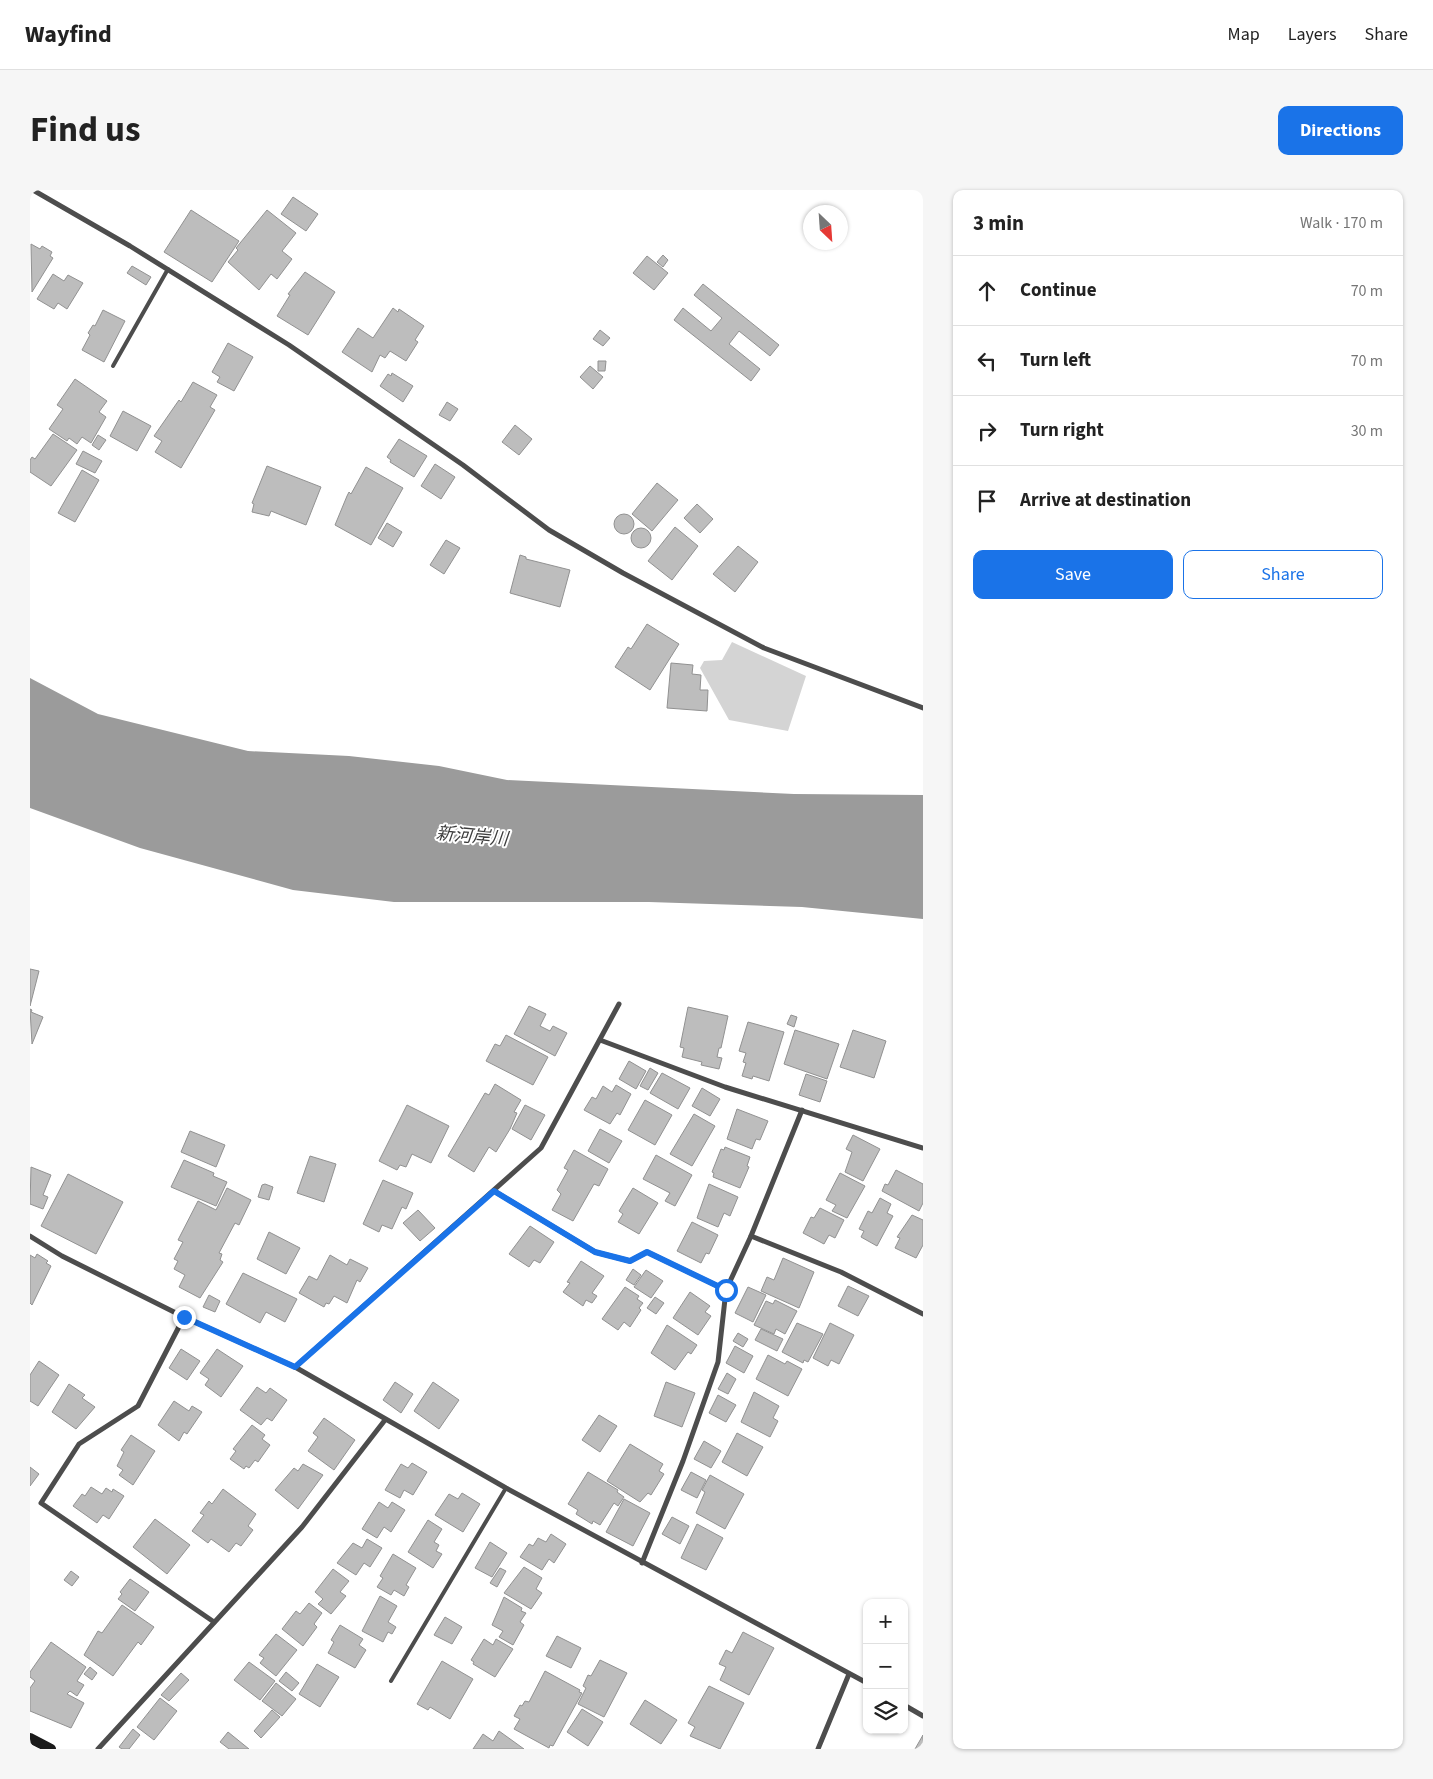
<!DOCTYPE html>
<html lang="en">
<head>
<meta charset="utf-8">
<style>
	body { margin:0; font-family:"Source Sans 3","Noto Sans JP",sans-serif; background:#f6f6f6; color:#222 }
	.controls { position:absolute; right:15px; bottom:15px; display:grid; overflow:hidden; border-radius:10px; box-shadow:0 1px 4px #0004 }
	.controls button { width:45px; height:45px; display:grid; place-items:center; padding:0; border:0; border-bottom:1px solid #e0e0e0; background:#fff; color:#222; font:25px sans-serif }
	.compass { position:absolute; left:773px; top:15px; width:45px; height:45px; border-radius:50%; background:#fff; box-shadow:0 1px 4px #0004; rotate:155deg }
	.stop { position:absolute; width:15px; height:15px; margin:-11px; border:4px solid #1a73e8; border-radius:50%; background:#fff }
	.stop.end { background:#1a73e8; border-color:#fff; box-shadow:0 1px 5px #0008 }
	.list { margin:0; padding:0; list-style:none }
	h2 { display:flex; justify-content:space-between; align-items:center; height:65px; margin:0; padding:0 20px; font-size:21px }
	h2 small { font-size:16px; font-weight:400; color:#767676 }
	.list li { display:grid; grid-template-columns:32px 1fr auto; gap:15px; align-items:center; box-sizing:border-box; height:70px; padding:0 20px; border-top:1px solid #e0e0e0 }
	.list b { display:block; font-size:19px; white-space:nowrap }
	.list em { font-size:16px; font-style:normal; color:#767676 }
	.actions { display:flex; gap:10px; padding:15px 20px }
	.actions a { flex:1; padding:11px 0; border:1px solid #1a73e8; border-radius:10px; text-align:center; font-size:18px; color:#1a73e8 }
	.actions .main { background:#1a73e8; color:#fff }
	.icon { flex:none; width:28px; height:28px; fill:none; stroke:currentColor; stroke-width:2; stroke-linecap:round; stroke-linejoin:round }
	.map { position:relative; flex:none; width:893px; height:1559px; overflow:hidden; border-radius:10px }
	header { display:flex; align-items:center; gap:30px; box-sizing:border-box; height:70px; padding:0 25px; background:#fff; border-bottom:1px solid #e0e0e0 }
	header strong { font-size:24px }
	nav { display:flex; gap:28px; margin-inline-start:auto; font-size:18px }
	.intro { display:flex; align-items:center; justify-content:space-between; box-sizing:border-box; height:120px; padding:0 30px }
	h1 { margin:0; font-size:35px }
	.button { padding:12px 22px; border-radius:10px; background:#1a73e8; color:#fff; font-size:18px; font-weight:700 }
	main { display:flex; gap:30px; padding:0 30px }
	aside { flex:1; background:#fff; border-radius:10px; box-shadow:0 1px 4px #0004 }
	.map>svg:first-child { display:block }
</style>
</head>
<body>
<header>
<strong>Wayfind</strong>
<nav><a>Map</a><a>Layers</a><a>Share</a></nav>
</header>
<div class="intro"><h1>Find us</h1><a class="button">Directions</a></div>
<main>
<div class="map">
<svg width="893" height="1559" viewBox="0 0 893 1559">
	<rect width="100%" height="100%" fill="#fff"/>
	<polygon fill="#d4d4d4" points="702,452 776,486 758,541 699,530 670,478 674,471 692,470"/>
	<polygon fill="#9b9b9b" points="0,488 68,524 218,561 319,566 409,576 477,590 764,604 893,605 893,729 772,717 619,712 364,712 263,700 110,658 0,618"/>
	<g fill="#bdbdbd" stroke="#919191">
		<polygon points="263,7 288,24 276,41 251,24"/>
		<polygon points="161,20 209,51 182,92 134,62"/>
		<polygon points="237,20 266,43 252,61 262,69 247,89 241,84 229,100 198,72 208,60 206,58"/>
		<polygon points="1,54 10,59 12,56 22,62 20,66 23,68 2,102"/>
		<polygon points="633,65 638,70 633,77 627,72"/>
		<polygon points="617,66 638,83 624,100 603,83"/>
		<polygon points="102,76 121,87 116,95 97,83"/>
		<polygon points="275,82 305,102 278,145 247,126 260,105 258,104"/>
		<polygon points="23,84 34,91 38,85 53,93 37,119 28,113 24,119 7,109"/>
		<polygon points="673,94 749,155 740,166 709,141 699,154 730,179 721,191 644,130 653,118 681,141 692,128 664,105"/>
		<polygon points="363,118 368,122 369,119 394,136 385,150 388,152 376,171 360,161 355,168 350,165 342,182 312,162 328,138 343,148"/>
		<polygon points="73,120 95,131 74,172 52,160 60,145 58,143 63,135 65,136"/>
		<polygon points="570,140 580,148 573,156 563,149"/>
		<polygon points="198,153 223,167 204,201 187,192 190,187 182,182"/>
		<polygon points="568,171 576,171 575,181 568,181"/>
		<polygon points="560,176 573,187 563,199 550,187"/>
		<polygon points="362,183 383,196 373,212 350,196 358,184 361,186"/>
		<polygon points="45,189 77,211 69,222 76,227 61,253 52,247 47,254 39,248 37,251 19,239 33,219 27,215"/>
		<polygon points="163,192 187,205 180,217 185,220 151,278 125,262 132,251 124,246 149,210 151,212"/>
		<polygon points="417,212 428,219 420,231 409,225"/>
		<polygon points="93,221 121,236 107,261 80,246"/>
		<polygon points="485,235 502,249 489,265 472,252"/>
		<polygon points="23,244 47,260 21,296 0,282 0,270 2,267 5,269"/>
		<polygon points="68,245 76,250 69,260 62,255"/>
		<polygon points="369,249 397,266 384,287 360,272 361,270 357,267"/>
		<polygon points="53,261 72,271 65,283 46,274"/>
		<polygon points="405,274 425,287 411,309 391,296"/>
		<polygon points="237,276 291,297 276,335 241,321 239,326 222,322 224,314 222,313"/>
		<polygon points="336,277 373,298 341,355 305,335 317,306 319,302 321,304"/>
		<polygon points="52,280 69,290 45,332 28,323"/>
		<polygon points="627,293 648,310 622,341 602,324"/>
		<polygon points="667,314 683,329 670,343 654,328"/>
		<circle cx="594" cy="334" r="10"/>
		<polygon points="357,333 372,342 363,357 348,348"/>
		<polygon points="645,337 668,356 642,390 618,371"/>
		<circle cx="611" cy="348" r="10"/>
		<polygon points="416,350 430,358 414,384 400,375"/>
		<polygon points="708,356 728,372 705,402 683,384"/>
		<polygon points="490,365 496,367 496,369 540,380 530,417 480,403"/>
		<polygon points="617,434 649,454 620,500 585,477 598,457 601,459"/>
		<polygon points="641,473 663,475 662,484 671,485 670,500 678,500 677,521 637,518"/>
		<polygon points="0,779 9,781 0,816"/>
		<polygon points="499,816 516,824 510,836 520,841 523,836 537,843 525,866 484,844"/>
		<polygon points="658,817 698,826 691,858 689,858 687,867 692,868 689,879 671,875 672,872 652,867 654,858 650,857"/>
		<polygon points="0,819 2,820 1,822 13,827 2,854"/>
		<polygon points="761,825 767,827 764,837 757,834"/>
		<polygon points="718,832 754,842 739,891 723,886 722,889 712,886 716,873 713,872 716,863 709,861"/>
		<polygon points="765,840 809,854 797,889 754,874"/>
		<polygon points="823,840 856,851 844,888 810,877"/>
		<polygon points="476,845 518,867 503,895 456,871 465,854 470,856"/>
		<polygon points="599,871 616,881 606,899 589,889"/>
		<polygon points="620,878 628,883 618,900 610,896"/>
		<polygon points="632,883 660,898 648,919 620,903"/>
		<polygon points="776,884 797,891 790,912 769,905"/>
		<polygon points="465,894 491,910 484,922 487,923 480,939 466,962 459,957 444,982 418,966 455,903 459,905"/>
		<polygon points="586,895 601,904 590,925 587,923 580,934 554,920 562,907 566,909 573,896 582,902"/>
		<polygon points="672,898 690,909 680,926 662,916"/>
		<polygon points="615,910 642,925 625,955 598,940"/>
		<polygon points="377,915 419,936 401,973 382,964 376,977 370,975 367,980 349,971"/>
		<polygon points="495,915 515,925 501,950 482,939"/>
		<polygon points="707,919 738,931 730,950 726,949 722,959 697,949"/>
		<polygon points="664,924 685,936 662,976 640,964"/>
		<polygon points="570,939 592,951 579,973 558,961"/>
		<polygon points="160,941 195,955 186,977 151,962"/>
		<polygon points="823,945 850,959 833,991 815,982 822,962 816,959"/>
		<polygon points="695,957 720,967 717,976 719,977 710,998 683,987 684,983 682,982 691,959 694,960"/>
		<polygon points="544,960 578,979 569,996 564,994 543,1031 522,1020 531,1004 527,1000 538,980 534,978"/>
		<polygon points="626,965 662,985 645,1016 635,1011 640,1003 613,989"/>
		<polygon points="280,966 306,974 294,1012 267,1003"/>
		<polygon points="154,970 184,983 183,986 197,992 186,1016 141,997"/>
		<polygon points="1,977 21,985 13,1005 18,1007 13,1019 0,1014"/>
		<polygon points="866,980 893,994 893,1013 889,1021 852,1001 855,994 858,995"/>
		<polygon points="810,983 835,996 817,1028 802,1021 806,1015 796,1010"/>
		<polygon points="38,984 93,1012 66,1064 11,1036"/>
		<polygon points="353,990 383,1003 376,1019 372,1017 362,1039 352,1035 349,1042 333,1034"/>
		<polygon points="235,994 243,997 239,1010 228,1007 232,995"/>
		<polygon points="679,994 708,1007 700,1026 694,1023 688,1037 667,1028"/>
		<polygon points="197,998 221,1010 209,1035 205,1033 189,1063 192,1064 190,1070 193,1072 170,1108 149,1097 155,1085 144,1079 148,1071 144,1069 153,1052 148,1050 168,1011 186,1020"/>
		<polygon points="603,998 628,1013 609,1044 588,1032 593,1024 589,1021"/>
		<polygon points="850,1008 861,1014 857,1023 863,1026 847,1056 831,1047 834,1041 829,1039 838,1021 842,1023"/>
		<polygon points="790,1018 814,1030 805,1048 799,1045 794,1054 773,1043 781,1027 784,1028"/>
		<polygon points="388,1020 405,1038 390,1051 373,1033"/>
		<polygon points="882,1025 893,1030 893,1055 886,1068 865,1058 870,1048 867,1047"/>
		<polygon points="662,1032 688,1045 679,1064 676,1063 671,1073 647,1061"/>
		<polygon points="500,1036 524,1052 510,1073 504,1070 499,1077 479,1064"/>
		<polygon points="239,1042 270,1058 256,1084 227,1069"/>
		<polygon points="7,1064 18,1071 16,1073 21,1076 2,1115 0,1113 0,1065 5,1068"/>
		<polygon points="300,1065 317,1075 320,1069 338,1078 330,1092 327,1090 317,1113 304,1106 299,1114 296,1113 294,1117 269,1103 279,1086 287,1090"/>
		<polygon points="753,1068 784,1082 769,1118 731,1101 737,1087 744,1090"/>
		<polygon points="551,1071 574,1086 562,1103 567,1106 562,1113 556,1110 553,1116 533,1102 540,1093 537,1092"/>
		<polygon points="603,1079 611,1085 604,1095 596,1090"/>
		<polygon points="616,1080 633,1091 621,1108 604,1097"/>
		<polygon points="213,1083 267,1109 255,1132 236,1122 230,1133 196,1114"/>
		<polygon points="818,1096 839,1106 828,1126 808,1116"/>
		<polygon points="595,1097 609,1106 607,1109 613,1113 609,1118 611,1120 600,1137 594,1132 588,1140 572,1129"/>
		<polygon points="718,1097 736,1105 723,1132 705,1123"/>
		<polygon points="660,1102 680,1116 675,1122 681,1126 668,1145 643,1128"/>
		<polygon points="179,1105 190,1111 185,1122 173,1117"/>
		<polygon points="625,1107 634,1113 626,1124 617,1118"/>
		<polygon points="745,1110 767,1121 755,1144 746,1139 744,1144 724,1135 736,1111 743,1114"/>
		<polygon points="767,1133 793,1144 778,1172 774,1170 773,1173 752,1162"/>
		<polygon points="800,1133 824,1145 809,1174 801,1170 798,1176 783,1168"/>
		<polygon points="637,1135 667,1155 661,1164 658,1162 645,1180 621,1163"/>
		<polygon points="731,1139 753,1149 747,1161 725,1150"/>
		<polygon points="708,1143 718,1149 713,1157 703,1151"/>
		<polygon points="705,1156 723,1166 714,1183 696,1173"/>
		<polygon points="151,1159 170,1171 157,1190 139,1178"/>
		<polygon points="187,1159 213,1176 191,1207 175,1195 179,1189 170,1183"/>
		<polygon points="738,1165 755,1174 757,1171 772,1179 758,1206 726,1189"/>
		<polygon points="9,1171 29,1185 8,1216 0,1211 0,1185"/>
		<polygon points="697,1183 706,1189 698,1204 688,1199"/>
		<polygon points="365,1192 383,1204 371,1223 353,1210"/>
		<polygon points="403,1192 429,1210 409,1239 384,1221"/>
		<polygon points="636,1192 665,1203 652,1237 624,1226"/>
		<polygon points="39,1194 55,1205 52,1208 65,1217 46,1239 22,1222"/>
		<polygon points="227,1197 236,1203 240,1198 257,1210 242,1231 237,1228 231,1235 210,1220"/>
		<polygon points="724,1202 749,1216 743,1228 748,1231 740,1247 711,1232"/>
		<polygon points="688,1205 706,1215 696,1232 679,1223"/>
		<polygon points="144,1211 159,1221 162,1216 172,1222 157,1244 154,1242 149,1251 128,1235"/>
		<polygon points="569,1225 587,1236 570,1262 552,1250"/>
		<polygon points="294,1228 325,1250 304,1280 278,1261 288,1247 283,1243"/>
		<polygon points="222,1235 235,1245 232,1249 240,1255 228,1272 225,1270 219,1278 216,1276 214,1279 200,1269 206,1261 203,1259"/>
		<polygon points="707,1243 733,1257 717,1286 692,1272"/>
		<polygon points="101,1245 125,1261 103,1295 89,1285 93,1280 87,1276 94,1262 91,1260"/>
		<polygon points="674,1251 691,1261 681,1278 664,1269"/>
		<polygon points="600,1254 633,1274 629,1281 634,1284 621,1305 618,1303 610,1312 577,1291"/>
		<polygon points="382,1273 397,1282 383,1305 374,1300 370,1308 355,1300 371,1274 378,1278"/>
		<polygon points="273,1274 293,1285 268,1319 245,1300 264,1278 268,1281"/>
		<polygon points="0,1277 9,1284 0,1296"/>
		<polygon points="558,1282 588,1300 587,1302 594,1307 588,1316 584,1313 570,1335 563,1331 562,1334 546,1324 548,1320 538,1314"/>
		<polygon points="661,1282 676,1290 667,1308 651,1300"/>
		<polygon points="680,1285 714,1304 695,1339 666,1323 675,1302 672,1300"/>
		<polygon points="61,1297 72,1304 76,1298 82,1302 83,1299 94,1306 79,1329 73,1325 67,1333 43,1316 52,1304 55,1306"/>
		<polygon points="193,1299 226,1324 218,1336 223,1340 211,1356 206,1353 199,1362 181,1349 178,1353 162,1341 174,1325 170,1323 179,1311 182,1314"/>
		<polygon points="432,1303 450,1314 433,1342 405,1325 419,1304 428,1309"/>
		<polygon points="594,1309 620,1323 603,1356 576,1342"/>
		<polygon points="349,1312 358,1318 362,1312 375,1320 361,1342 354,1337 347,1348 332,1339"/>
		<polygon points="642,1327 659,1336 650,1354 632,1344"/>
		<polygon points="125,1329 160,1355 137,1384 103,1357"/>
		<polygon points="398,1330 412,1339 404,1352 409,1355 406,1361 412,1364 403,1378 378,1362"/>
		<polygon points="667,1334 693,1348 676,1380 651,1368"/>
		<polygon points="521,1344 536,1354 524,1373 519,1369 512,1380 490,1367 499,1354 503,1356 508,1348 516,1352"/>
		<polygon points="337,1349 352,1358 340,1377 334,1373 326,1385 307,1373 323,1353 332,1358"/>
		<polygon points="460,1352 477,1363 462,1387 445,1378"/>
		<polygon points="363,1364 386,1378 376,1395 379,1397 374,1406 364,1400 361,1405 347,1397 353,1388 350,1386"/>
		<polygon points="494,1377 512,1388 506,1399 512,1403 501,1419 474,1403"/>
		<polygon points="470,1378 476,1381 467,1397 460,1393"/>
		<polygon points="303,1379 319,1391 310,1402 316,1406 301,1424 288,1414 293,1409 285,1402"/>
		<polygon points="41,1381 49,1387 42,1396 34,1390"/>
		<polygon points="100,1389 119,1402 105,1421 88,1409 92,1404 90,1402"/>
		<polygon points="350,1406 367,1416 358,1432 366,1437 362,1444 358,1442 353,1452 332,1441"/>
		<polygon points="474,1407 492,1418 491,1421 496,1423 490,1432 494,1435 483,1455 469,1447 473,1441 462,1435"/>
		<polygon points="279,1413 292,1423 284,1434 287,1437 273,1456 252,1439 266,1421 270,1424"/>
		<polygon points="92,1415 124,1437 111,1455 108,1452 83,1486 54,1465 68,1441 72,1443"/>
		<polygon points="415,1427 432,1437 422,1454 404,1445"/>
		<polygon points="310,1435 333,1449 329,1455 336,1460 325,1478 298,1463 304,1452 301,1450"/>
		<polygon points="713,1442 744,1458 719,1505 690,1490 696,1477 689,1474 696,1460 702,1463"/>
		<polygon points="246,1444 267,1460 246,1486 230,1473 234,1468 229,1465"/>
		<polygon points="527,1446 551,1458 541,1478 516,1466"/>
		<polygon points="454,1449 463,1455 466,1449 483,1459 465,1487 443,1474 444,1472 441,1470"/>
		<polygon points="21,1452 56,1477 47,1491 54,1495 47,1506 40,1501 37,1504 54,1513 41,1538 0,1521 0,1498 5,1491 0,1487 0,1482"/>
		<polygon points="570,1470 597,1483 574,1527 548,1514 556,1498 553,1496 558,1485 561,1486"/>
		<polygon points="412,1471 443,1489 420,1529 400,1517 398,1520 387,1514"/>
		<polygon points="219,1472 245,1491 230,1510 204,1490"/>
		<polygon points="287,1474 309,1487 290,1517 269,1504"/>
		<polygon points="60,1477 67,1483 62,1490 54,1484"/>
		<polygon points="515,1481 550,1500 549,1502 552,1503 523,1556 520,1555 519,1558 484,1539 490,1529 484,1526 490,1515 492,1516 495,1511 499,1512"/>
		<polygon points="256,1482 269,1493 262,1501 249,1491"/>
		<polygon points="151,1483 159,1490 139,1511 131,1505"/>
		<polygon points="246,1493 266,1509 252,1526 232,1511"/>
		<polygon points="679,1496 714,1513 690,1559 660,1546 665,1537 658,1533"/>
		<polygon points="130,1508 147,1521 124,1550 107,1537"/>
		<polygon points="615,1510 647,1530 631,1554 600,1534"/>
		<polygon points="552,1519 573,1532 558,1556 537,1542"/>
		<polygon points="242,1520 250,1527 231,1548 224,1541"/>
		<polygon points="103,1539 110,1545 99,1559 92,1559 89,1557"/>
		<polygon points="469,1541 494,1559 443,1559 453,1544 463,1551"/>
		<polygon points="198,1542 219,1559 199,1559 190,1552"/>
		<polygon points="893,1545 893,1559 885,1559"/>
	</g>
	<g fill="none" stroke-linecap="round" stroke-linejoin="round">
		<g stroke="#4d4d4d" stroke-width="4">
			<polyline points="83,176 138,79"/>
			<polyline points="361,1491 476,1298"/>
		</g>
		<g stroke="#4d4d4d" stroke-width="5">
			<polyline points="3,0 100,56 259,155 433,275 519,340 593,383 734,458 893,518"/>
			<polyline points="570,850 695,897 893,958"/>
			<polyline points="464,1001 565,1062 600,1071 617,1062 696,1100"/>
			<polyline points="0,1046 32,1066 154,1127 265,1177 476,1298 837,1493"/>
			<polyline points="721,1046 811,1082 893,1124"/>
			<polyline points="154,1127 108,1216 49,1254 11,1313 184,1432"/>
			<polyline points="265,1177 511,958 589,814"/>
			<polyline points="612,1373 653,1271 688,1172 696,1100 721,1046 772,920"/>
			<polyline points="874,1515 893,1526"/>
			<polyline points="68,1559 272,1337 355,1230"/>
			<polyline points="788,1559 819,1484"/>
		</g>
		<polyline stroke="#1a1a1a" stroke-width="10" points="0,1548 21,1559"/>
	</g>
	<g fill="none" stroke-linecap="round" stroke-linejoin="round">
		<polyline stroke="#1a73e8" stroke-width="6" points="154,1127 265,1177 464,1001 565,1062 600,1071 617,1062 696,1100"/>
	</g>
	<g text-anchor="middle" stroke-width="4" stroke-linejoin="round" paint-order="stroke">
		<g font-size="18" font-style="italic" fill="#3c3c3c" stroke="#fff">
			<text transform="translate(442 646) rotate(5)" y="6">新河岸川</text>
		</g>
	</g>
</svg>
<div class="controls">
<button>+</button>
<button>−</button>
<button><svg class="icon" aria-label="layers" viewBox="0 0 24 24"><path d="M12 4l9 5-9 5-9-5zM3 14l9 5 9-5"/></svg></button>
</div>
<svg class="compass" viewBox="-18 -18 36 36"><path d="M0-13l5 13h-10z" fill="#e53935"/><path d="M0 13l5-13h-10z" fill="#767676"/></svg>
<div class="stop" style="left:696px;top:1100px"></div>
<div class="stop end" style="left:154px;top:1127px"></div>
</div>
<aside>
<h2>3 min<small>Walk · 170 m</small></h2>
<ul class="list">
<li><svg class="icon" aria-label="ahead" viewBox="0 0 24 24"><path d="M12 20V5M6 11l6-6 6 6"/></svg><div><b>Continue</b></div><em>70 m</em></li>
<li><svg class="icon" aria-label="left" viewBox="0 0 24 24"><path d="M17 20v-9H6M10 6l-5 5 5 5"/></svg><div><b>Turn left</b></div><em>70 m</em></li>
<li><svg class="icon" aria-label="right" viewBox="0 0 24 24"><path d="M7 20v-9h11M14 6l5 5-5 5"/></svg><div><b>Turn right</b></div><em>30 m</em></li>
<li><svg class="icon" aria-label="arrive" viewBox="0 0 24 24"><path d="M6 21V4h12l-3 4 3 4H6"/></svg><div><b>Arrive at destination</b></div></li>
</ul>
<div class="actions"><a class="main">Save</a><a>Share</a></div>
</aside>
</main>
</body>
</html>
